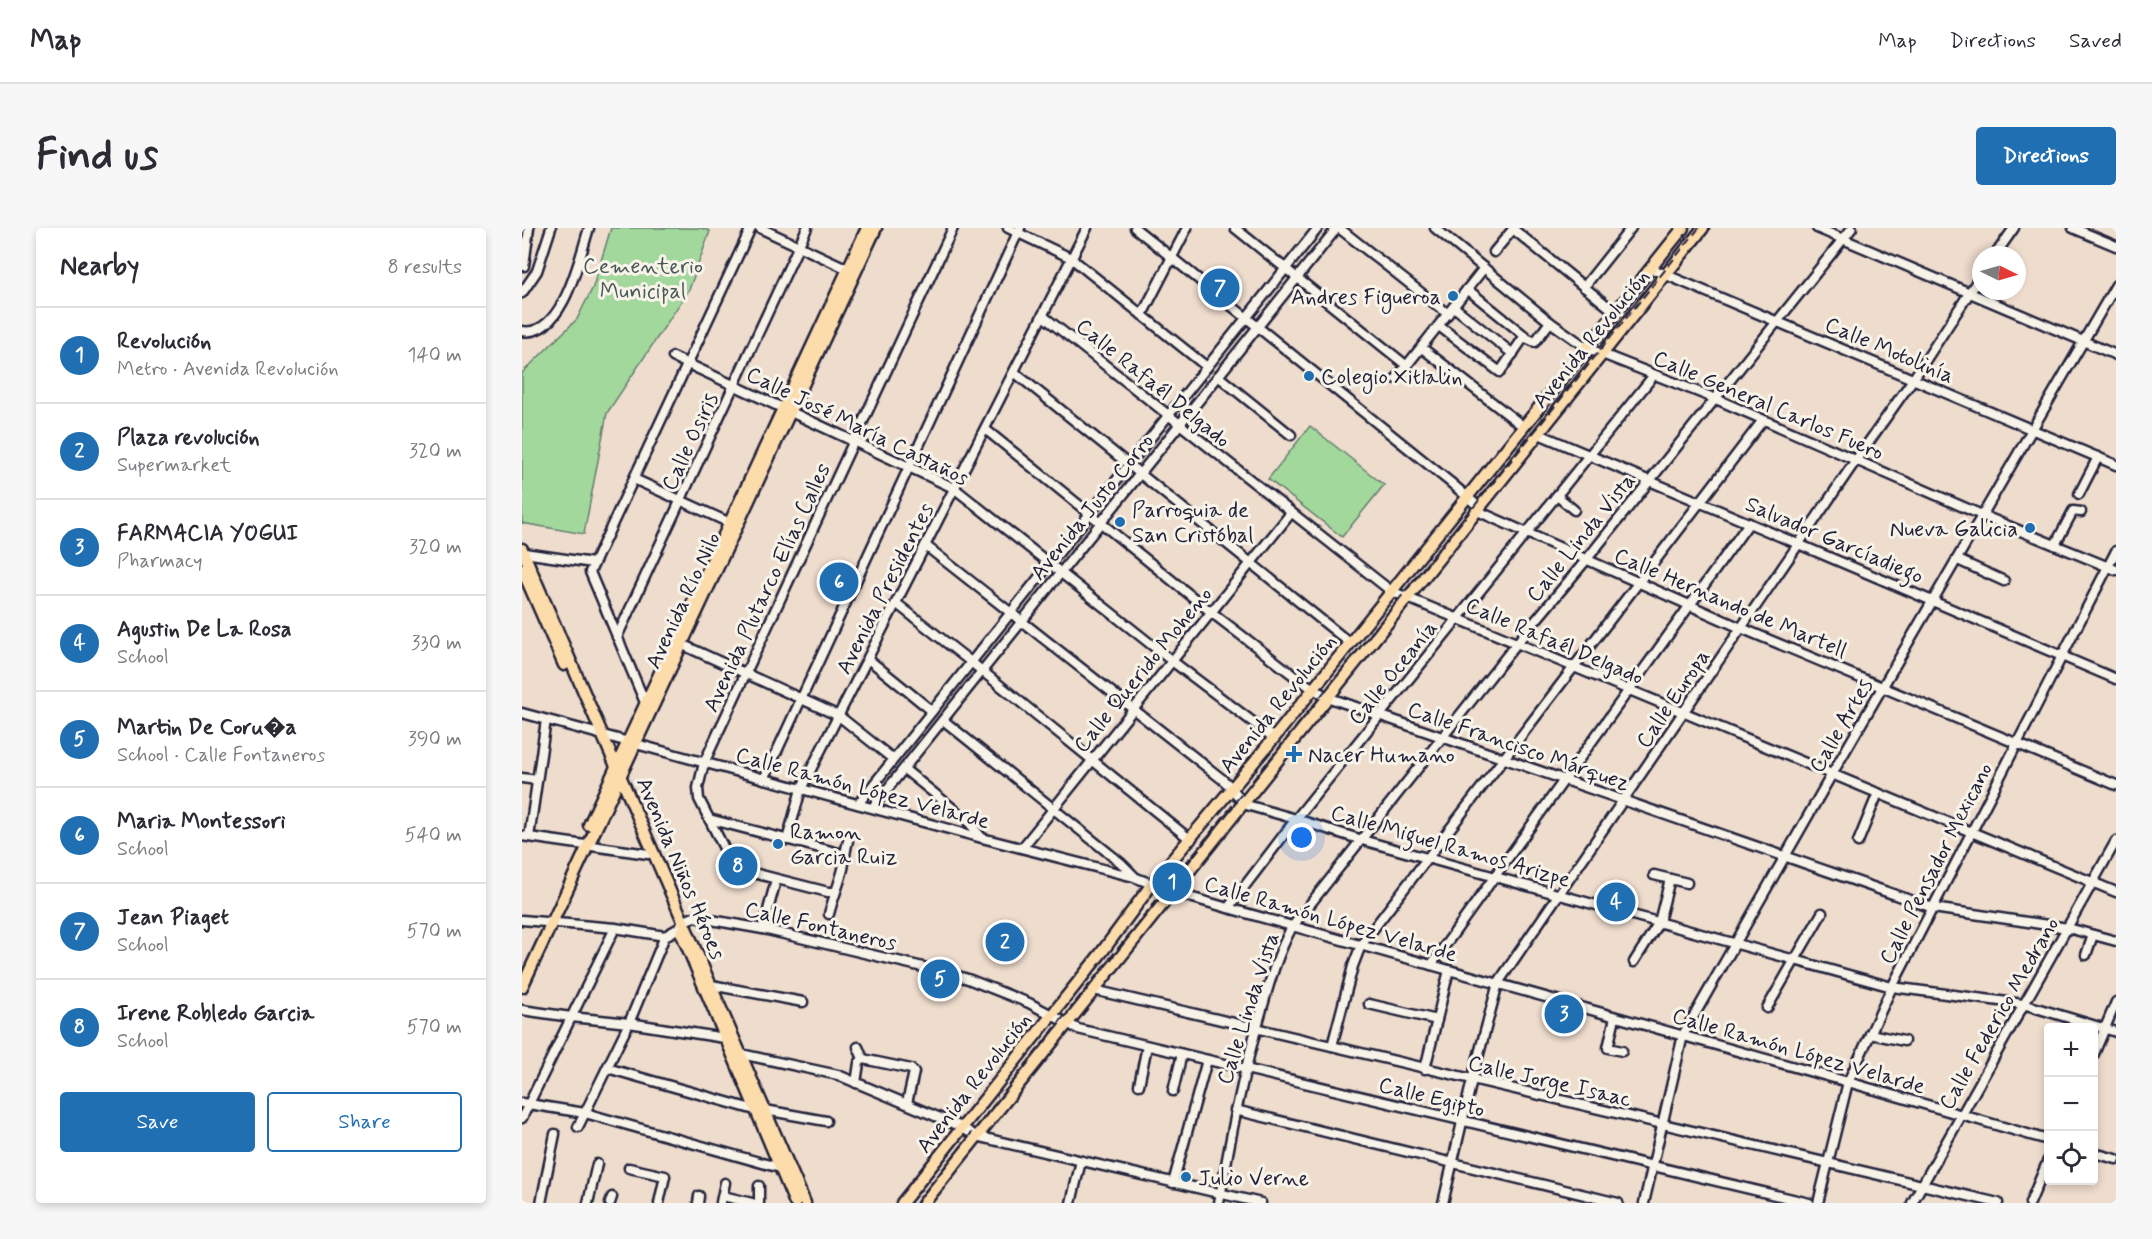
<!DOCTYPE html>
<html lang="en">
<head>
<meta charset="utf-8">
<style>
	body { margin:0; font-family:Mynerve,sans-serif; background:#f7f7f7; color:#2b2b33 }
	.controls { position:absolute; right:18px; bottom:18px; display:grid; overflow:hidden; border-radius:6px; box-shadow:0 3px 9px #0003 }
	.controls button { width:54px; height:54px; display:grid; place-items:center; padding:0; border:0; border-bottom:2px solid #e1e1e2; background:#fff; color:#2b2b33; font:30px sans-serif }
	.compass { position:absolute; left:1450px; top:18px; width:54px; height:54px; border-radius:50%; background:#fff; box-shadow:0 3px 9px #0003; rotate:95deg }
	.you { position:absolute; left:780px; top:610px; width:21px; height:21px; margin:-15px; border:4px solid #fff; border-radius:50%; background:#1a73e8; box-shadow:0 0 0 9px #1a73e833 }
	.badge { display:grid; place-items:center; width:39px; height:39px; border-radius:50%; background:#1f6fb2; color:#fff; font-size:20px; font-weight:700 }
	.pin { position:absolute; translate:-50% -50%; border:3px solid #fff; box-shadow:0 2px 6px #0006 }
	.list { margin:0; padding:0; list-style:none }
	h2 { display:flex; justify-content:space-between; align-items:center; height:78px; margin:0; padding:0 24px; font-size:26px }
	h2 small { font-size:20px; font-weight:400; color:#7c7c81 }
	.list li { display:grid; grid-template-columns:39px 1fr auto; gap:18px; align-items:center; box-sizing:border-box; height:96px; padding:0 24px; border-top:2px solid #e1e1e2 }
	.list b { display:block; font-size:22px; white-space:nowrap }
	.list p { margin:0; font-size:20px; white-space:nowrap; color:#7c7c81 }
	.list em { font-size:20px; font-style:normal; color:#7c7c81 }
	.actions { display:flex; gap:12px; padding:18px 24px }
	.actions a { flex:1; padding:14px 0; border:2px solid #1f6fb2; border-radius:6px; text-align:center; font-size:21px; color:#1f6fb2 }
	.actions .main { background:#1f6fb2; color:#fff }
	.icon { flex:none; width:33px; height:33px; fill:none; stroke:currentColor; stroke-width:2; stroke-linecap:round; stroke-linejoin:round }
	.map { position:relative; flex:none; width:1594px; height:975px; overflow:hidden; border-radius:6px }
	header { display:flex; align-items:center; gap:36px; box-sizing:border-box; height:84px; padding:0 30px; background:#fff; border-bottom:2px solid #e1e1e2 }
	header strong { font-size:28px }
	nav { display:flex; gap:33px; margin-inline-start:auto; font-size:21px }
	.intro { display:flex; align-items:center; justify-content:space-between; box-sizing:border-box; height:144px; padding:0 36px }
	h1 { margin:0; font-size:42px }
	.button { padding:15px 27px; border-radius:6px; background:#1f6fb2; color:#fff; font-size:21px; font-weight:700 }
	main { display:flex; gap:36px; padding:0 36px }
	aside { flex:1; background:#fff; border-radius:6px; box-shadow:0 3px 9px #0003 }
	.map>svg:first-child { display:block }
</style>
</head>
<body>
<header>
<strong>Map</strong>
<nav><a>Map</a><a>Directions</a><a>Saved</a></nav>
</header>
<div class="intro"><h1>Find us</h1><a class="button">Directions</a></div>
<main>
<aside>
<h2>Nearby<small>8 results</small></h2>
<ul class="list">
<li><span class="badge">1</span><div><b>Revolución</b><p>Metro · Avenida Revolución</p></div><em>140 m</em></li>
<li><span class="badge">2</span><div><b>Plaza revolución</b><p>Supermarket</p></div><em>320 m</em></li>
<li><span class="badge">3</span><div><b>FARMACIA YOGUI</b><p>Pharmacy</p></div><em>320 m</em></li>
<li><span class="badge">4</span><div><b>Agustin De La Rosa</b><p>School</p></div><em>330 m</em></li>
<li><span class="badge">5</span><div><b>Martin De Coru�a</b><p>School · Calle Fontaneros</p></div><em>390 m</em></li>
<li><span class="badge">6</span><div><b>Maria Montessori</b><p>School</p></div><em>540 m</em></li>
<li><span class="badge">7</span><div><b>Jean Piaget</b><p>School</p></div><em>570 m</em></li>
<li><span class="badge">8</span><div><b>Irene Robledo Garcia</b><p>School</p></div><em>570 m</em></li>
</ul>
<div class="actions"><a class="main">Save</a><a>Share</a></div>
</aside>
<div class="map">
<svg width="1594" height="975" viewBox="0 0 1594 975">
	<rect width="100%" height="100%" fill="#eedccd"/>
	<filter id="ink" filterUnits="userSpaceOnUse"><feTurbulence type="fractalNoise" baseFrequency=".0167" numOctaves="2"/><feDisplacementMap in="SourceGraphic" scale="12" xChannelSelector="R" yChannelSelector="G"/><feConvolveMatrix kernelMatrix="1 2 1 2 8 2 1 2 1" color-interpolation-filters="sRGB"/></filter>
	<g filter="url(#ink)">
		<g fill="#a2d89c" stroke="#627d6c" stroke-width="1.5">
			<polygon points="89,0 179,0 188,3 167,62 85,185 62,306 0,295 0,145 55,91 71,59"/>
			<polygon points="788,198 862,257 820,309 746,251"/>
		</g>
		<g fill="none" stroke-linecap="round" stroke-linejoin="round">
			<defs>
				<g id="minor">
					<polyline points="238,0 326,41"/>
					<polyline points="486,0 549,30 685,139"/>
					<polyline points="613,0 928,254 957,279 960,285 1219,400 1594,557"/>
					<polyline points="713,0 885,138"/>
					<polyline points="817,0 926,86"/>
					<polyline points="913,0 1028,94 1065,120 1194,171 1462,288 1594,342"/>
					<polyline points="1295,0 1594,127"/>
					<polyline points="1551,0 1594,18"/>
					<polyline points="991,1 1093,84"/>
					<polyline points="972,24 992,0"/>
					<polyline points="1473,27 1492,0"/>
					<polyline points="2,38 7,0"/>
					<polyline points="1128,40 1594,237"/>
					<polyline points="1062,59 1109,0"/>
					<polyline points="945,61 1003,108"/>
					<polyline points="0,65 15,43 29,0"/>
					<polyline points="932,79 991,126"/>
					<polyline points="620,87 665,0"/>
					<polyline points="521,88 869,363 1594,664"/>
					<polyline points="917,98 978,144 1002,109 1013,114 1028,94"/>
					<path d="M0,103C41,110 58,28 67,0"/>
					<polyline points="900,120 1002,199"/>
					<polyline points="151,129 432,260 650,433 752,510"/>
					<polyline points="492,144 828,415"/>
					<polyline points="696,148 769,207"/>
					<polyline points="874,151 962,40"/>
					<polyline points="463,201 689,384 779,453 805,469 1411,680 1546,700 1594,713"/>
					<polyline points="1017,206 1594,451"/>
					<polyline points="112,251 208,295"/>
					<polyline points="1557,266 1576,229"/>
					<polyline points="1035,268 1052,282"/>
					<polyline points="1533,317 1551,283 1559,284"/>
					<polyline points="404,318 700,551 711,561 721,576 774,591 840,612 1370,759 1501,776 1594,804"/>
					<polyline points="2,325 71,335"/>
					<polyline points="1436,332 1482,353"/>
					<polyline points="374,375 449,434 669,612"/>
					<polyline points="95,409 285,0"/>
					<polyline points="161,417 317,488 371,531"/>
					<polyline points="346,431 410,483"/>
					<polyline points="124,477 68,344 229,0"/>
					<polyline points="0,485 460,610 612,649 650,664 706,680 1326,854 1526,912"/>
					<polyline points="421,492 599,635 612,648"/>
					<polyline points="382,541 444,591 460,610"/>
					<polyline points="0,550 15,552"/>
					<polyline points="242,551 498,0"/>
					<polyline points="336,576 796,0"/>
					<polyline points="351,579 815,0"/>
					<polyline points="187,591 317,625 321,628"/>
					<polyline points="0,608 126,626 132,624"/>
					<polyline points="7,609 24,492"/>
					<polyline points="265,612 279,561 565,0"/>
					<polyline points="1336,614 1356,565"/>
					<polyline points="500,620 769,285"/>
					<polyline points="1132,647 1165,655"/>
					<polyline points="312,664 306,664 212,640 177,571 176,560 182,535 431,0"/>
					<polyline points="706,680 774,591 1132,147"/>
					<path d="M307,686C311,670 317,657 321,641C323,631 323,623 326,613"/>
					<polyline points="0,692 93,700 143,708 157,700 162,693 172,689 241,701 422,744 446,751 507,775 556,801 1287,975"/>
					<polyline points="241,701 254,652"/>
					<polyline points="1564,727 1571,707"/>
					<polyline points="1112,734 1137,694 1148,651"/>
					<polyline points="909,737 1227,295"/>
					<polyline points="189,757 281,774"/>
					<polyline points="572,762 1476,975"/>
					<polyline points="847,776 915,792"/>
					<polyline points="1245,780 1300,685"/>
					<polyline points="0,782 49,789 107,795 209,811"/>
					<polyline points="1093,789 1086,820 1100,823"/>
					<polyline points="1348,806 1382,813"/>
					<polyline points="810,818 831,738 839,717 1241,192"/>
					<polyline points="336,819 341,831"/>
					<polyline points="219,826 316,847 437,898 454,908 739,975"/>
					<polyline points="1572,826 1594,774"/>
					<polyline points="341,831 389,841 392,844 385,875"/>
					<polyline points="85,840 233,882"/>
					<polyline points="903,841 927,742"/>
					<polyline points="334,855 337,835 341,831"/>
					<polyline points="617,857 625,818"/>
					<polyline points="651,863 660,826"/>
					<polyline points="0,875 63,885 258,940"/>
					<polyline points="243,882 304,893"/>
					<polyline points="713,882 1096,975"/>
					<polyline points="0,890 93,700"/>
					<polyline points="56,899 107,795 143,708"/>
					<polyline points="1572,925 1594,931"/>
					<polyline points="107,940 143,948 137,975"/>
					<polyline points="651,955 685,832"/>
					<polyline points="201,968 230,975"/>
					<polyline points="199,974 203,955"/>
					<polyline points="19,975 33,906"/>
					<polyline points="66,975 75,936"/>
					<polyline points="88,975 90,969"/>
					<polyline points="176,975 177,968"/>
					<polyline points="237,975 237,958"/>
					<polyline points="549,975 559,933"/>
					<path d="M697,975C709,908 720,847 740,781C748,752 756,725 770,699L995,415L1065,331L1330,0"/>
					<polyline points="921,975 950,852 976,755 1334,232 1392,150 1459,47"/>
					<polyline points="1122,975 1161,807 1310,546 1594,57"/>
					<polyline points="1296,975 1326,854 1370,759 1594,323"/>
					<polyline points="1390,975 1594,613"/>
					<polyline points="1508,975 1526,932"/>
				</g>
				<g id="major">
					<polyline points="0,321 283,975"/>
					<polyline points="0,341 42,437"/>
					<polyline points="67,597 345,0"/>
					<polyline points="159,704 273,975"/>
					<polyline points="0,759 354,0"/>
					<polyline points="380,975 580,724 630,656 752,510 1161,0"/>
					<polyline points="402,975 1181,0"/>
				</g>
			</defs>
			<use href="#minor" stroke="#22223b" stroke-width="13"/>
			<use href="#major" stroke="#22223b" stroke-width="15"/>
			<use href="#minor" stroke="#f7f3e8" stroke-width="8"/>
			<use href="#major" stroke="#fddcac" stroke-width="10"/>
			<polyline stroke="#22223b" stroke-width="2" stroke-dasharray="9 4.5" stroke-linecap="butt" points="394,975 647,656 1177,0"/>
		</g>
	</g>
	<g fill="#1f6fb2" stroke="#f7f3e8" stroke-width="2">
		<circle cx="931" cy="68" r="6"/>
		<circle cx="787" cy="148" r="6"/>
		<circle cx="598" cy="294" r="6"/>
		<circle cx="1508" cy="300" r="6"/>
		<path d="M769 517h6v6h6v6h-6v6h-6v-6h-6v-6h6z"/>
		<circle cx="256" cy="616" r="6"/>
		<circle cx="664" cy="949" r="6"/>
	</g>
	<g text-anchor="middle" stroke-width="6" stroke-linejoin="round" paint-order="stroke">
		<g font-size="22" fill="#485958" stroke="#f7f3e8">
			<text x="121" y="45">Cementerio<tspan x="121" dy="25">Municipal</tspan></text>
		</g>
		<g font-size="22" fill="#22223b" stroke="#f7f3e8" text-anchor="start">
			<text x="919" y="76" text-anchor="end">Andres Figueroa</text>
			<text x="799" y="156">Colegio Xitlalin</text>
			<text x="610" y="289">Parroquia de<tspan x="610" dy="25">San Cristóbal</tspan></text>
			<text x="1496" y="308" text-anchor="end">Nueva Galicia</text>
			<text x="786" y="534">Nacer Humano</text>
			<text x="268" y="611">Ramon<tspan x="268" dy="25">Garcia Ruiz</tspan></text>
			<text x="676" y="957">Julio Verne</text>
		</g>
		<g font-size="22" fill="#22223b" stroke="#f7f3e8">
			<text transform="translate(1068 110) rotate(-51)" y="8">Avenida Revolución</text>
			<text transform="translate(1368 121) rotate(23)" y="8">Calle Motolinía</text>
			<text transform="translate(632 154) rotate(39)" y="8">Calle Rafaél Delgado</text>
			<text transform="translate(1247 176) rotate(23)" y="8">Calle General Carlos Fuero</text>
			<text transform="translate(336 197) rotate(26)" y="8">Calle José María Castaños</text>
			<text transform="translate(167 213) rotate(-65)" y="8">Calle Osiris</text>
			<text transform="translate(569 278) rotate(-51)" y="8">Avenida Justo Corro</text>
			<text transform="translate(1058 309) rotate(-51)" y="8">Calle Linda Vista</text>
			<text transform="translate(1313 311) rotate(23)" y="8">Salvador Garcíadiego</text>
			<text transform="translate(244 359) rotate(-65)" y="8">Avenida Plutarco Elías Calles</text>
			<text transform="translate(362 360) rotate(-63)" y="8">Avenida Presidentes</text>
			<text transform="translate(160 372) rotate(-65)" y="8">Avenida Río Nilo</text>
			<text transform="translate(1209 374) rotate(23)" y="8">Calle Hernando de Martell</text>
			<text transform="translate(1033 412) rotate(23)" y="8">Calle Rafaél Delgado</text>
			<text transform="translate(620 441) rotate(-51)" y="8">Calle Querido Moheno</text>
			<text transform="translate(870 444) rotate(-51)" y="8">Calle Oceanía</text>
			<text transform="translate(1150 470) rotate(-56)" y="8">Calle Europa</text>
			<text transform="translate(755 475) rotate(-51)" y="8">Avenida Revolución</text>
			<text transform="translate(1318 497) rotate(-60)" y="8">Calle Artes</text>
			<text transform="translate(997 517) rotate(19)" y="8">Calle Francisco Márquez</text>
			<text transform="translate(341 559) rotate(15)" y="8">Calle Ramón López Velarde</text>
			<text transform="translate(929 617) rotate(16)" y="8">Calle Miguel Ramos Arizpe</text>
			<text transform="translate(1413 635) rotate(-63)" y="8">Calle Pensador Mexicano</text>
			<text transform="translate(160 640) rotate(67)" y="8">Avenida Niños Héroes</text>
			<text transform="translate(809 690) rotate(16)" y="8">Calle Ramón López Velarde</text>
			<text transform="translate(299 697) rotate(13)" y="8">Calle Fontaneros</text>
			<text transform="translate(725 780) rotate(-72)" y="8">Calle Linda Vista</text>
			<text transform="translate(1476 785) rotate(-60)" y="8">Calle Federico Medrano</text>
			<text transform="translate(1277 822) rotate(16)" y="8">Calle Ramón López Velarde</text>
			<text transform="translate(1028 852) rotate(13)" y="8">Calle Jorge Isaac</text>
			<text transform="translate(451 854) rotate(-52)" y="8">Avenida Revolución</text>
			<text transform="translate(910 868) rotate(14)" y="8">Calle Egipto</text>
		</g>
	</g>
</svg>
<div class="controls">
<button>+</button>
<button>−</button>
<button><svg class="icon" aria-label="locate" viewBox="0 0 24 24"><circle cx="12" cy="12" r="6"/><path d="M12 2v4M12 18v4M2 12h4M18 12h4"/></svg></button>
</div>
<svg class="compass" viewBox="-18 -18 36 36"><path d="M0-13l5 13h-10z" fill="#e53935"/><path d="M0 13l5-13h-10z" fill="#7c7c81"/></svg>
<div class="you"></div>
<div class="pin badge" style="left:650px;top:654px">1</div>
<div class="pin badge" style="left:483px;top:714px">2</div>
<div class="pin badge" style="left:1042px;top:786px">3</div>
<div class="pin badge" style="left:1094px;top:674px">4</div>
<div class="pin badge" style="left:418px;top:751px">5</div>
<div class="pin badge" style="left:317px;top:354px">6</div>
<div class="pin badge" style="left:698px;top:60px">7</div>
<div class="pin badge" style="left:216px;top:638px">8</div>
</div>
</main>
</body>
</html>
